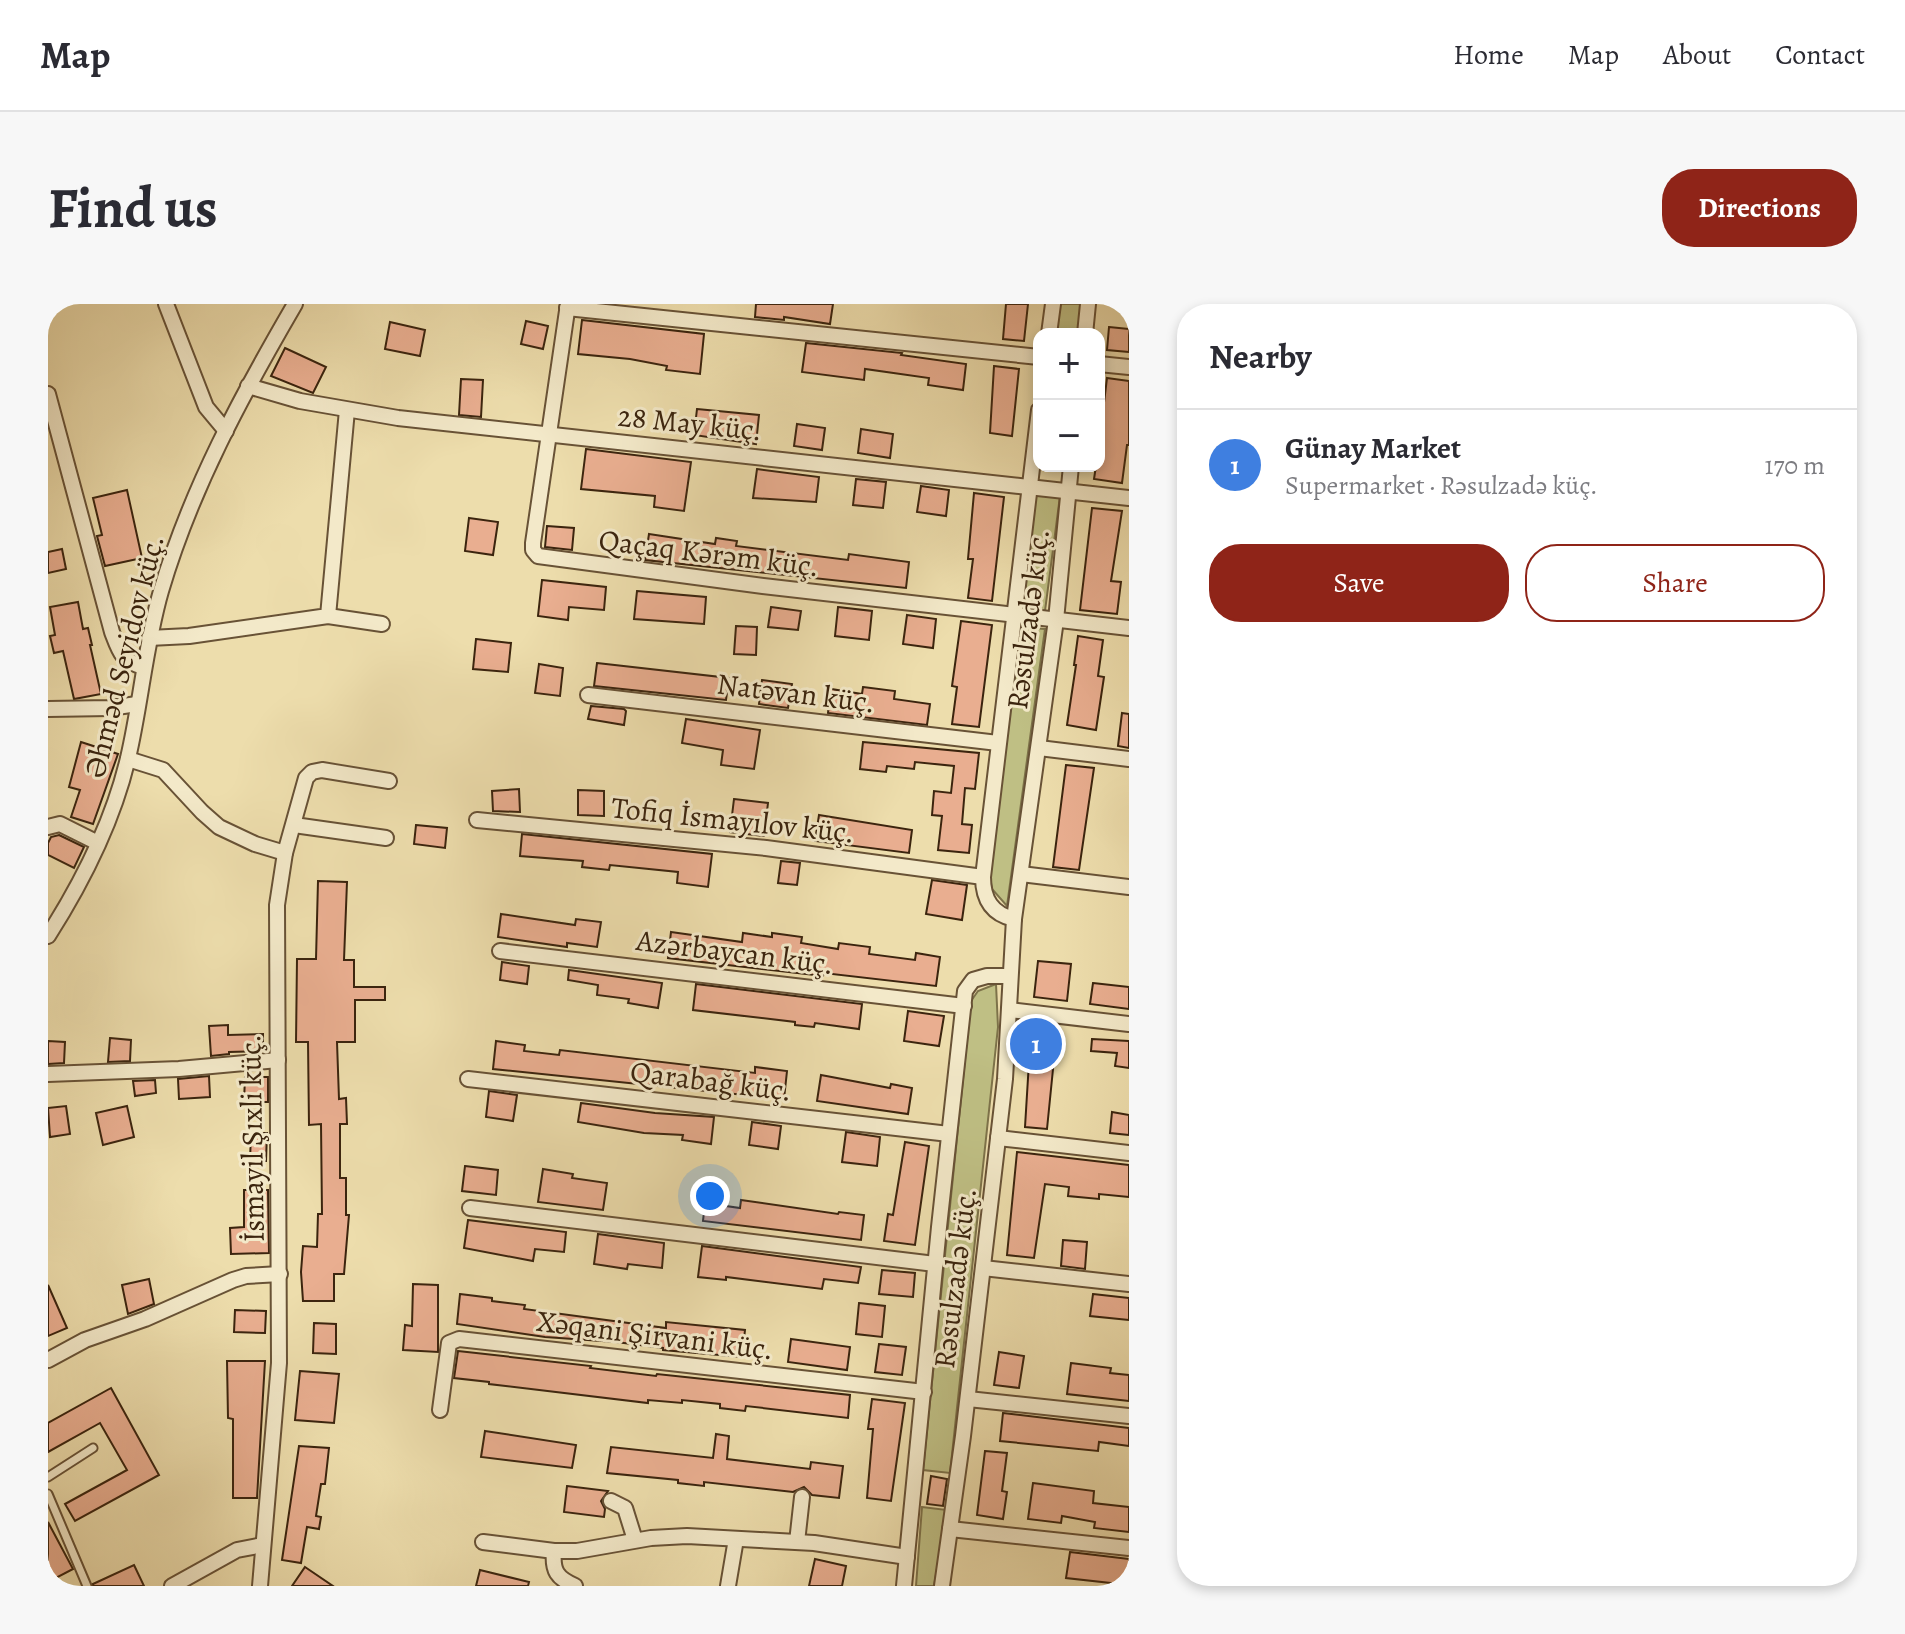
<!DOCTYPE html>
<html lang="en">
<head>
<meta charset="utf-8">
<style>
	body { margin:0; font-family:Alegreya,serif; background:#f7f7f7; color:#2b2b33 }
	.controls { position:absolute; right:24px; top:24px; display:grid; overflow:hidden; border-radius:16px; box-shadow:0 4px 12px #0003 }
	.controls button { width:72px; height:72px; display:grid; place-items:center; padding:0; border:0; border-bottom:2px solid #e1e1e2; background:#fff; color:#2b2b33; font:40px sans-serif }
	.you { position:absolute; left:662px; top:892px; width:28px; height:28px; margin:-20px; border:6px solid #fff; border-radius:50%; background:#1a73e8; box-shadow:0 0 0 12px #1a73e833 }
	.badge { display:grid; place-items:center; width:52px; height:52px; border-radius:50%; background:#8f2418; color:#fff; font-size:26px; font-weight:700 }
	.pin { position:absolute; translate:-50% -50%; border:4px solid #fff; box-shadow:0 2px 8px #0006 }
	.list { margin:0; padding:0; list-style:none }
	h2 { display:flex; justify-content:space-between; align-items:center; height:104px; margin:0; padding:0 32px; font-size:34px }
	h2 small { font-size:26px; font-weight:400; color:#7c7c81 }
	.list li { display:grid; grid-template-columns:52px 1fr auto; gap:24px; align-items:center; box-sizing:border-box; height:112px; padding:0 32px; border-top:2px solid #e1e1e2 }
	.list b { display:block; font-size:30px; white-space:nowrap }
	.list p { margin:0; font-size:26px; white-space:nowrap; color:#7c7c81 }
	.list em { font-size:26px; font-style:normal; color:#7c7c81 }
	.actions { display:flex; gap:16px; padding:24px 32px }
	.actions a { flex:1; padding:18px 0; border:2px solid #8f2418; border-radius:32px; text-align:center; font-size:28px; color:#8f2418 }
	.actions .main { background:#8f2418; color:#fff }
	.map { position:relative; flex:none; width:1081px; height:1282px; overflow:hidden; border-radius:32px }
	header { display:flex; align-items:center; gap:48px; box-sizing:border-box; height:112px; padding:0 40px; background:#fff; border-bottom:2px solid #e1e1e2 }
	header strong { font-size:38px }
	nav { display:flex; gap:44px; margin-inline-start:auto; font-size:28px }
	.intro { display:flex; align-items:center; justify-content:space-between; box-sizing:border-box; height:192px; padding:0 48px }
	h1 { margin:0; font-size:56px }
	.button { padding:20px 36px; border-radius:32px; background:#8f2418; color:#fff; font-size:28px; font-weight:700 }
	main { display:flex; gap:48px; padding:0 48px }
	aside { flex:1; background:#fff; border-radius:32px; box-shadow:0 4px 12px #0003 }
	.map>svg:first-child { display:block }
</style>
</head>
<body>
<header>
<strong>Map</strong>
<nav><a>Home</a><a>Map</a><a>About</a><a>Contact</a></nav>
</header>
<div class="intro"><h1>Find us</h1><a class="button">Directions</a></div>
<main>
<div class="map">
<svg width="1081" height="1282" viewBox="0 0 1081 1282">
	<rect width="100%" height="100%" fill="#edddac"/>
	<filter id="stains"><feTurbulence type="fractalNoise" baseFrequency=".0025" numOctaves="4"/><feColorMatrix values="0 0 0 0 .2 0 0 0 0 .09 0 0 0 0 .02 0 0 0 .5 -.17"/></filter>
	<radialGradient id="worn" r=".72"><stop offset=".6" stop-color="#630" stop-opacity="0"/><stop offset="1" stop-color="#630" stop-opacity=".3"/></radialGradient>
	<g fill="#bfbf84" stroke="#7d7249" stroke-width="2">
		<polygon points="1011,0 1033,0 1030,30 1009,30"/>
		<polygon points="987,189 1012,192 997,307 973,304"/>
		<polygon points="972,323 997,325 959,602 944,585 942,572"/>
		<polygon points="948,680 950,723 902,1169 875,1166 923,697 930,687"/>
		<polygon points="874,1203 899,1206 886,1282 868,1282"/>
	</g>
	<g fill="#e9ae90" stroke="#3b240e" stroke-width="2">
		<polygon points="708,0 785,0 782,20 736,13 736,16 707,13"/>
		<polygon points="958,0 980,0 976,37 955,35"/>
		<polygon points="534,16 656,30 652,70 618,66 619,62 582,55 530,50"/>
		<polygon points="478,17 500,22 495,45 473,40"/>
		<polygon points="342,18 377,26 372,52 337,45"/>
		<polygon points="1061,23 1081,25 1081,48 1059,46"/>
		<polygon points="758,39 854,49 853,51 918,60 915,86 880,81 881,74 817,65 816,76 754,68"/>
		<polygon points="237,44 278,63 265,89 223,72"/>
		<polygon points="946,62 971,65 964,132 942,129"/>
		<polygon points="1059,74 1081,77 1081,141 1079,141 1074,179 1046,175 1048,162 1051,162 1051,140"/>
		<polygon points="413,75 435,76 433,113 411,111"/>
		<polygon points="649,105 711,111 708,140 646,131"/>
		<polygon points="749,120 777,124 774,146 746,142"/>
		<polygon points="813,125 845,130 842,154 810,149"/>
		<polygon points="538,145 643,158 636,207 606,203 607,192 533,185"/>
		<polygon points="709,165 771,173 768,198 705,194"/>
		<polygon points="808,175 838,178 835,204 805,201"/>
		<polygon points="873,182 901,186 898,212 869,208"/>
		<polygon points="79,186 94,254 57,262 49,232 54,231 45,194"/>
		<polygon points="926,189 956,193 944,297 920,294 925,255 920,255"/>
		<polygon points="1044,204 1074,207 1063,277 1073,278 1069,310 1032,306"/>
		<polygon points="421,214 450,218 445,251 417,247"/>
		<polygon points="499,222 526,224 524,246 497,243"/>
		<polygon points="601,230 667,240 668,234 689,237 688,242 800,256 801,250 861,258 858,284 597,256"/>
		<polygon points="14,245 18,265 0,269 0,248"/>
		<polygon points="494,276 558,283 556,306 521,303 520,316 490,312"/>
		<polygon points="589,287 658,293 656,320 586,315"/>
		<polygon points="30,298 35,325 40,324 44,341 42,341 53,390 26,395 15,347 6,349 2,332 7,331 2,303"/>
		<polygon points="723,303 753,307 750,326 720,323"/>
		<polygon points="790,303 824,307 821,336 787,332"/>
		<polygon points="859,311 888,315 885,344 855,340"/>
		<polygon points="913,317 944,321 931,423 904,420 909,383 904,382"/>
		<polygon points="688,322 709,323 708,351 686,350"/>
		<polygon points="1030,332 1055,336 1050,372 1056,373 1048,426 1019,421 1028,361 1026,361"/>
		<polygon points="428,335 463,339 460,368 425,365"/>
		<polygon points="549,359 681,374 678,396 546,382"/>
		<polygon points="491,360 515,364 512,392 487,389"/>
		<polygon points="714,376 744,380 740,404 711,400"/>
		<polygon points="815,383 847,387 846,395 882,400 879,421 780,409 783,385 814,390"/>
		<polygon points="543,402 576,405 578,407 576,421 540,415"/>
		<polygon points="1074,409 1081,410 1081,444 1070,442"/>
		<polygon points="638,415 712,426 706,465 673,461 675,446 634,439"/>
		<polygon points="33,438 70,450 45,520 23,513 32,486 21,483"/>
		<polygon points="815,438 931,449 927,485 917,484 914,520 924,521 921,549 890,546 894,512 884,511 886,487 903,489 906,462 867,458 866,465 839,462 838,468 812,465"/>
		<polygon points="1018,461 1046,464 1031,566 1005,563"/>
		<polygon points="471,485 472,508 445,507 444,487"/>
		<polygon points="530,486 556,487 556,512 530,511"/>
		<polygon points="686,495 720,499 716,532 682,528"/>
		<polygon points="771,511 864,526 861,549 767,537"/>
		<polygon points="368,521 399,524 397,544 366,540"/>
		<polygon points="474,530 664,550 660,583 629,579 630,568 562,561 561,566 534,563 535,557 472,552"/>
		<polygon points="11,531 36,543 26,564 0,551 0,539 3,533"/>
		<polygon points="733,557 752,559 749,581 730,579"/>
		<polygon points="884,576 919,581 914,616 878,610"/>
		<polygon points="270,577 299,578 296,656 306,656 306,683 337,683 337,696 307,696 307,738 289,738 291,795 298,794 299,820 292,820 292,874 298,874 298,911 301,911 296,970 286,970 286,997 255,997 253,968 255,942 269,943 270,910 274,910 273,820 261,821 260,738 248,738 249,655 268,655"/>
		<polygon points="453,610 527,621 528,615 553,618 549,643 519,639 519,643 450,633"/>
		<polygon points="623,628 694,638 695,629 724,633 724,629 754,633 753,639 790,645 791,639 822,643 821,650 867,656 868,649 892,653 888,682 776,669 775,672 620,654"/>
		<polygon points="990,657 1023,660 1019,697 986,693"/>
		<polygon points="454,658 481,662 479,680 452,676"/>
		<polygon points="521,666 614,679 610,704 580,699 581,695 549,691 550,681 520,676"/>
		<polygon points="1045,679 1081,683 1081,705 1042,700"/>
		<polygon points="648,680 814,700 811,725 767,719 766,723 747,721 747,718 645,706"/>
		<polygon points="860,707 896,712 891,742 856,737"/>
		<polygon points="180,721 180,731 215,730 215,747 181,748 181,750 163,752 161,722"/>
		<polygon points="983,725 1003,727 999,765 1005,765 999,825 977,823"/>
		<polygon points="62,734 83,736 82,757 60,758"/>
		<polygon points="1044,735 1081,737 1081,764 1067,762 1069,749 1043,747"/>
		<polygon points="0,737 17,738 16,759 0,760"/>
		<polygon points="448,737 477,741 476,747 511,751 512,746 707,769 707,763 739,767 736,795 445,765"/>
		<polygon points="773,771 842,784 843,780 864,784 860,810 769,797"/>
		<polygon points="161,772 162,793 131,795 130,775"/>
		<polygon points="197,773 220,773 220,798 196,798"/>
		<polygon points="107,776 108,789 87,792 85,777"/>
		<polygon points="441,787 469,791 465,817 438,813"/>
		<polygon points="533,799 607,809 666,813 663,840 634,836 635,831 596,829 530,818"/>
		<polygon points="18,802 22,830 2,833 0,804"/>
		<polygon points="79,802 86,833 55,841 48,809"/>
		<polygon points="1064,808 1081,811 1081,831 1062,829"/>
		<polygon points="704,818 733,822 730,845 701,841"/>
		<polygon points="798,828 832,833 829,862 794,858"/>
		<polygon points="203,829 219,829 218,857 202,857"/>
		<polygon points="857,838 881,842 867,941 836,937 840,910 845,911"/>
		<polygon points="969,848 1081,861 1081,893 1051,890 1051,895 1020,892 1021,883 997,880 986,954 959,951"/>
		<polygon points="417,862 450,866 448,891 414,887"/>
		<polygon points="495,865 525,870 524,874 559,879 555,906 490,898"/>
		<polygon points="196,886 220,886 221,949 183,950 182,924 196,923"/>
		<polygon points="693,896 790,910 791,908 816,911 813,936 655,917 657,899 692,904"/>
		<polygon points="420,916 518,928 516,948 487,945 485,957 416,944"/>
		<polygon points="550,930 616,939 614,964 580,960 579,965 546,960"/>
		<polygon points="1015,936 1039,938 1037,965 1013,962"/>
		<polygon points="654,942 813,963 810,979 776,975 774,985 678,973 678,976 650,973"/>
		<polygon points="834,966 867,969 865,993 831,990"/>
		<polygon points="101,975 106,1000 80,1010 74,981"/>
		<polygon points="365,980 390,981 390,1048 355,1046 357,1021 364,1022"/>
		<polygon points="0,981 19,1024 0,1032"/>
		<polygon points="412,990 444,994 444,997 477,1001 476,1005 618,1024 618,1018 697,1026 694,1053 615,1046 615,1044 568,1038 497,1033 409,1020"/>
		<polygon points="1045,990 1081,994 1081,1016 1042,1012"/>
		<polygon points="811,999 837,1002 834,1033 808,1030"/>
		<polygon points="187,1006 218,1007 217,1029 186,1028"/>
		<polygon points="266,1019 288,1020 288,1050 265,1049"/>
		<polygon points="743,1035 802,1043 799,1066 740,1058"/>
		<polygon points="831,1040 858,1043 854,1071 827,1068"/>
		<polygon points="410,1047 543,1062 542,1064 608,1072 609,1070 637,1073 802,1091 800,1114 698,1102 697,1107 672,1104 672,1100 634,1096 634,1099 600,1096 600,1099 441,1080 441,1078 406,1074"/>
		<polygon points="951,1048 976,1052 971,1084 946,1081"/>
		<polygon points="179,1057 217,1057 209,1194 185,1194 185,1115 180,1114"/>
		<polygon points="1023,1059 1063,1064 1062,1069 1081,1071 1081,1097 1019,1090"/>
		<polygon points="252,1067 291,1070 286,1119 247,1116"/>
		<polygon points="63,1084 111,1171 27,1217 17,1200 79,1166 52,1119 0,1148 0,1119"/>
		<polygon points="824,1095 857,1099 843,1197 819,1194 825,1125 820,1125"/>
		<polygon points="955,1109 1081,1124 1081,1142 1051,1138 1050,1147 952,1137"/>
		<polygon points="437,1127 528,1141 524,1164 433,1153"/>
		<polygon points="668,1130 681,1132 679,1155 762,1165 763,1158 795,1162 791,1194 764,1191 756,1183 745,1188 656,1178 656,1182 630,1179 630,1176 559,1169 563,1143 665,1154"/>
		<polygon points="251,1142 281,1144 277,1180 273,1180 268,1212 273,1213 271,1225 259,1223 253,1259 234,1256"/>
		<polygon points="937,1147 959,1149 954,1187 959,1188 955,1215 929,1211"/>
		<polygon points="883,1172 899,1175 895,1202 879,1200"/>
		<polygon points="985,1179 1046,1187 1045,1199 1081,1203 1081,1228 1046,1224 1047,1218 1014,1212 1013,1219 980,1215"/>
		<polygon points="519,1182 560,1187 553,1197 557,1205 556,1213 516,1208"/>
		<polygon points="0,1218 25,1265 6,1275 0,1264"/>
		<polygon points="1022,1248 1081,1255 1081,1281 1018,1274"/>
		<polygon points="767,1255 798,1262 794,1282 761,1282"/>
		<polygon points="86,1261 96,1282 45,1282 45,1280"/>
		<polygon points="257,1263 285,1282 244,1282"/>
		<polygon points="432,1266 481,1278 480,1282 428,1282"/>
	</g>
	<g fill="none" stroke-linecap="round" stroke-linejoin="round">
		<defs>
			<g id="lane">
				<polyline points="0,1173 45,1144"/>
				<polyline points="0,1190 39,1282"/>
			</g>
			<g id="street">
				<polyline points="118,0 158,103 178,127"/>
				<polyline points="520,0 485,239 485,246 490,252 715,282 1081,324"/>
				<polyline points="519,4 991,53"/>
				<polyline points="1001,30 1005,0"/>
				<polyline points="1037,30 1040,0"/>
				<polyline points="1051,60 1081,63"/>
				<polyline points="200,82 252,97 350,114 1081,194"/>
				<path d="M0,90L64,328C72,349 73,356 95,363"/>
				<polyline points="280,312 334,320"/>
				<polyline points="101,334 141,332 280,312 299,106"/>
				<polyline points="540,391 950,439"/>
				<polyline points="0,405 62,404 89,400"/>
				<polyline points="991,444 1081,455"/>
				<polyline points="80,455 115,466 154,508 171,523 207,540 237,549"/>
				<polyline points="429,516 718,544 935,573"/>
				<polyline points="246,521 338,534"/>
				<polyline points="0,523 12,520 50,539"/>
				<polyline points="973,570 1081,583"/>
				<path d="M966,615C944,610 935,595 935,573L991,106"/>
				<path d="M0,632C35,577 65,518 80,454C93,399 97,342 113,287C143,185 194,91 247,0"/>
				<polyline points="452,647 916,702"/>
				<polyline points="961,706 1081,720"/>
				<polyline points="0,770 131,765 230,756"/>
				<polyline points="420,775 901,830"/>
				<polyline points="950,834 1081,849"/>
				<polyline points="422,904 887,960"/>
				<polyline points="935,964 1081,980"/>
				<polyline points="0,1056 37,1036 97,1015 185,976 198,972 232,970"/>
				<polyline points="920,1095 1081,1112"/>
				<polyline points="392,1106 401,1039 411,1035 876,1088"/>
				<polyline points="563,1197 577,1204 587,1236"/>
				<polyline points="902,1225 1081,1244"/>
				<polyline points="435,1238 506,1247 529,1247 603,1234 639,1232 766,1239 859,1253"/>
				<polyline points="749,1238 754,1193"/>
				<path d="M506,1247C504,1267 509,1274 527,1282"/>
				<polyline points="124,1282 189,1246 215,1241"/>
				<polyline points="212,1282 231,1059 229,601 237,549 258,474 264,468 274,466 341,477"/>
				<polyline points="680,1282 688,1235"/>
				<polyline points="856,1282 891,923 917,687 925,676 939,672 962,672"/>
				<polyline points="894,1282 915,1132 957,775 966,615 1008,316 1023,162"/>
			</g>
		</defs>
		<use href="#lane" stroke="#685236" stroke-width="11"/>
		<use href="#street" stroke="#685236" stroke-width="18"/>
		<use href="#lane" stroke="#f3e9c9" stroke-width="7"/>
		<use href="#street" stroke="#f3e9c9" stroke-width="14"/>
	</g>
	<g text-anchor="middle" stroke-width="6" stroke-linejoin="round" paint-order="stroke">
		<g font-size="30" fill="#3b240e" stroke="#f3e9c9">
			<text transform="translate(642 119) rotate(6)" y="10">28 May küç.</text>
			<text transform="translate(661 249) rotate(7)" y="10">Qaçaq Kərəm küç.</text>
			<text transform="translate(980 315) rotate(-83)" y="10">Rəsulzadə küç.</text>
			<text transform="translate(76 352) rotate(-76)" y="10">Əhməd Seyidov küç.</text>
			<text transform="translate(748 389) rotate(7)" y="10">Natəvan küç.</text>
			<text transform="translate(685 516) rotate(6)" y="10">Tofiq İsmayılov küç.</text>
			<text transform="translate(687 648) rotate(7)" y="10">Azərbaycan küç.</text>
			<text transform="translate(663 777) rotate(7)" y="10">Qarabağ küç.</text>
			<text transform="translate(204 834) rotate(-91)" y="10">İsmayil Şıxli küç.</text>
			<text transform="translate(907 974) rotate(-83)" y="10">Rəsulzadə küç.</text>
			<text transform="translate(607 1031) rotate(7)" y="10">Xəqani Şirvani küç.</text>
		</g>
	</g>
	<rect width="100%" height="100%" filter="url(#stains)"/>
	<rect width="100%" height="100%" fill="url(#worn)"/>
</svg>
<div class="controls">
<button>+</button>
<button>−</button>
</div>
<div class="you"></div>
<div class="pin badge" style="left:988px;top:740px;background:#3f7fe0">1</div>
</div>
<aside>
<h2>Nearby<small></small></h2>
<ul class="list">
<li><span class="badge" style="background:#3f7fe0">1</span><div><b>Günay Market</b><p>Supermarket · Rəsulzadə küç.</p></div><em>170 m</em></li>
</ul>
<div class="actions"><a class="main">Save</a><a>Share</a></div>
</aside>
</main>
</body>
</html>
